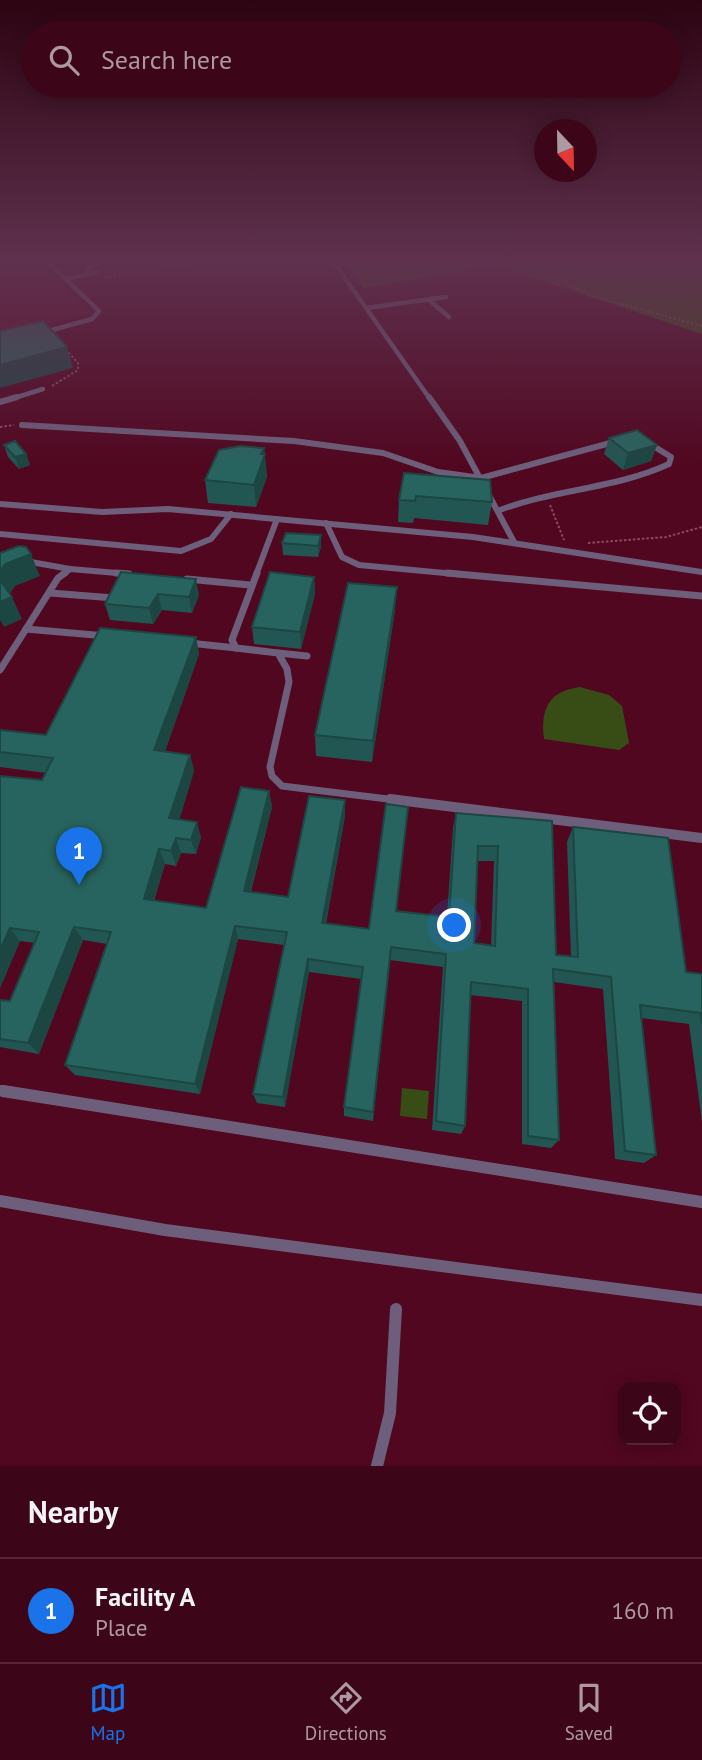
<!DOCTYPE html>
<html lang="en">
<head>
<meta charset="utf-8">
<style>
	body { margin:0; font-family:"PT Sans",sans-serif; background:#440f21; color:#f1f3f6 }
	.controls { position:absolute; right:21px; bottom:21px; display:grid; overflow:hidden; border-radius:14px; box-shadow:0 4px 18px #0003 }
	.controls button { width:63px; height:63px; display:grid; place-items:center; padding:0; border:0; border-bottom:2px solid #562637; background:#3d0518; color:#f1f3f6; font:35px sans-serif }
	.compass { position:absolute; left:534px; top:119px; width:63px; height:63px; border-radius:50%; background:#3d0518; box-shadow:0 4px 18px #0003; rotate:158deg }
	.you { position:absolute; left:455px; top:926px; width:24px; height:24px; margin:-18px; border:5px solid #fff; border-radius:50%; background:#1a73e8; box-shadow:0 0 0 10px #1a73e833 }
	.badge { display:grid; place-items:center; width:46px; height:46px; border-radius:50%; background:#1a73e8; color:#fff; font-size:23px; font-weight:700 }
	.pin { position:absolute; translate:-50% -58px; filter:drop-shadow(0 2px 4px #0008) }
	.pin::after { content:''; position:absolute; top:37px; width:24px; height:21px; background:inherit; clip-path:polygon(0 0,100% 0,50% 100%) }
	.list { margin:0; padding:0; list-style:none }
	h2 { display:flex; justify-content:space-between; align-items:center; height:91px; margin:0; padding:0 28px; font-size:30px }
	h2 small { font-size:23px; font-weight:400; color:#ad99a2 }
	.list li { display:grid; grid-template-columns:46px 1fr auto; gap:21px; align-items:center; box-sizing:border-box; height:105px; padding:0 28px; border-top:2px solid #562637 }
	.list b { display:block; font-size:26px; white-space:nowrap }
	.list p { margin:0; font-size:23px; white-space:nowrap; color:#ad99a2 }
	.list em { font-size:23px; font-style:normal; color:#ad99a2 }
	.icon { flex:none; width:38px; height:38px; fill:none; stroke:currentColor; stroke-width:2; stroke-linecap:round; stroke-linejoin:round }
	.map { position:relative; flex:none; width:702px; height:1466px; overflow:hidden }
	.search { position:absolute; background:#3d0518; box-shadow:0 4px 18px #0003; left:21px; right:21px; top:21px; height:77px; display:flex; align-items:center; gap:18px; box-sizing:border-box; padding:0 24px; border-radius:38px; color:#ad99a2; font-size:26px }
	.sheet { height:196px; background:#3d0518 }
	nav { display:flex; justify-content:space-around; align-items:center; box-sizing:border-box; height:98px; border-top:2px solid #562637; background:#3d0518; font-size:19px; color:#ad99a2 }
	nav a { display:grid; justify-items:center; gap:4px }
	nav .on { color:#1a73e8 }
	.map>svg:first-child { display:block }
</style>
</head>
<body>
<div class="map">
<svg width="702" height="1466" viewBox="0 0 702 1466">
	<rect width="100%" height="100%" fill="#510720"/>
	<polygon fill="#610d29" points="0,261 37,261 92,313 0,336"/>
	<g fill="#384d16">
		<polygon points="345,261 702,261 702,334 495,265 363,288"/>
		<path d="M580,687L609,695L622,706L629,743L619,750L544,739C540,709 549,691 580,687Z"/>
		<polygon points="402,1088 429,1091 427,1119 400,1116"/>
	</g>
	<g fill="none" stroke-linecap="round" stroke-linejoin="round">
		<g stroke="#8c4b5e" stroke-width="2" stroke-dasharray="2.5 2" stroke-linecap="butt">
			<polyline points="523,261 592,296 702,326"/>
			<polyline points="105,278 202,261"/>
			<polyline points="52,386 78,370 78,363 68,352"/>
			<polyline points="0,427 14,425"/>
			<polyline points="550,505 564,540"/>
			<polyline points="588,543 666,537 702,527"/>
		</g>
		<g stroke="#6d5f7b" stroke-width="4.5">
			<polyline points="333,261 430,399"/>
			<polyline points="89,274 87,268 102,261"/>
			<polyline points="66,279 97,272"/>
			<polyline points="429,300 449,317"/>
			<polyline points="366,308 446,297"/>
			<polyline points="41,333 92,319 99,311 47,261"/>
			<polyline points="11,399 43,389"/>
		</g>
		<g stroke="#6d5f7b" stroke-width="6">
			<polyline points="429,397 460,441 514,542"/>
			<polyline points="0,402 17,397"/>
			<polyline points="22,425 294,441 383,453 438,472 481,478 614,442"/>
			<polyline points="0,504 102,512 168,509 473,537 702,572"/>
			<path d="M500,510C555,489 615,489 669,464L671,457L647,442"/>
			<polyline points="326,523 342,557 359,565 466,575"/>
			<polyline points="0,534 181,551 211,539 231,514"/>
			<polyline points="25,561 70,569"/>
			<polyline points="62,575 70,569 129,574"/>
			<polyline points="256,575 277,519"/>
		</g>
		<g stroke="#6d5f7b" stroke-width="7">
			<polyline points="65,573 58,578 26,629 106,636"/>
			<polyline points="116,573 129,574"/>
			<polyline points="257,573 232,640 236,648 278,653 287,669 289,682 270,767 272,776 282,786 404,801"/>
			<polyline points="447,573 702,596"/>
			<polyline points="187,579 250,585"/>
			<polyline points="50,593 114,598"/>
			<polyline points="189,643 236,648"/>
			<polyline points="278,653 307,656"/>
			<polyline points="0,670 26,629"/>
		</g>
		<g stroke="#6d5f7b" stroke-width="10">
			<polyline points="390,799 702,838"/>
			<polyline points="0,1090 14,1092"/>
		</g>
		<g stroke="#6d5f7b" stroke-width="12">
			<polyline points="3,1091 702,1202"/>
			<polyline points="0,1201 165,1230 702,1300"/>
			<polyline points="377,1466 390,1413 396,1309"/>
		</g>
	</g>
	<g fill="#225652" fill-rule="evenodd">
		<polygon points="609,438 657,445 651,461 623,470 604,454"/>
		<polygon points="4,445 26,454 30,465 19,469 8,457"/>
		<polygon points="264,448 267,477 256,507 208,503 205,480"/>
		<polygon points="490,480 492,502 488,525 414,518 413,523 398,522 399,500"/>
		<polygon points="286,533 321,547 318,557 283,555 282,543"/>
		<polygon points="121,572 199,595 192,613 162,610 153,624 110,620 105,604"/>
		<polygon points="314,577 315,594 301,649 254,644 252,627"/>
		<polygon points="395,610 372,762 316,756 315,735"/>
		<path d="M196,637L199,654L165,751L190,755L194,771L179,820L201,837L196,854L181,853L176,866L165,864L154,901L206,908L269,791L272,807L251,892L288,897L345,816L326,924L369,929L396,911L447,917L453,828L456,813L552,821L556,955L571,957L567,842L573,827L686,972L702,974V1122L689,1024L641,1018L656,1155L644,1163L615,1159L603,989L554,982L559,1140L551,1148L522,1144V1001L470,995L465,1126L461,1134L432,1130L443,967L390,960L373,1121L344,1116V1107L361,979L309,972L285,1107L257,1103L253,1094L284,945L238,939L200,1094L75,1075L65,1065L107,944L83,940L39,1054L0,1047V1000L10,1001L35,943L20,941L0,988V776L42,780L46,773L0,767V730L46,735ZM477,861H494L491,946L474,943Z"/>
	</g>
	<g fill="#1c4642">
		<polygon points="67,347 73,368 0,388 0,365"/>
		<polygon points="657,445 651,461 623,470 628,453"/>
		<polygon points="264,448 267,477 256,507 254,485"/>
		<polygon points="26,454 30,465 19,469 15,457"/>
		<polygon points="321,535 321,547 318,557 318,546"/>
		<polygon points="31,554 40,576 15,586 7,598 0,582 0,572 5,564"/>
		<polygon points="314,577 315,594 301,649 300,632"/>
		<polygon points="196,579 199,595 192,613 189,597"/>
		<polygon points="397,587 395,610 372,762 373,741"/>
		<polygon points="158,594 162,610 153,624 149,608"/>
		<polygon points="12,597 22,619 4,627 0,620 0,602"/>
		<polygon points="196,637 199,654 160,766 154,750"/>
		<polygon points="190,755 194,771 175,834 169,818"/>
		<polygon points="269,791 272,807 247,905 244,891"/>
		<polygon points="345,800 345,816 323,937 322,923"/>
		<polygon points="197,822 201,837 196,854 191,840"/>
		<polygon points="176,838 181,853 176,866 171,851"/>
		<polygon points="159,849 165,864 150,913 144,899"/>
		<polygon points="235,926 238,939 200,1094 195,1084"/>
		<polygon points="74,927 83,940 39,1054 28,1043"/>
		<polygon points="10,928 20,941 0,988 0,950"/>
		<polygon points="308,959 309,972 285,1107 283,1097"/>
	</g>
	<g fill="#28645f" stroke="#1c4642" stroke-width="2" fill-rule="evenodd">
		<polygon points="43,321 67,347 0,365 0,331"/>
		<polygon points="637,430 657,445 628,453 609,438"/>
		<polygon points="15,441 26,454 15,457 4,445"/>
		<polygon points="240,446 264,448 261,454 265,454 254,485 205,480 219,450"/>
		<polygon points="404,473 490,480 492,502 416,496 415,501 399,500"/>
		<polygon points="286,533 321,535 318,546 282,543"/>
		<polygon points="19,546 26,547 31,554 5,564 0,572 0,553"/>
		<polygon points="121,572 196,579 189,597 158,594 149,608 105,604"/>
		<polygon points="270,572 314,577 300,632 252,627"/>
		<polygon points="0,580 12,597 0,602"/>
		<polygon points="348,583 397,587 373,741 315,735"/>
		<path d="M100,628L196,637L154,750L190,755L169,818L197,822L191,840L176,838L171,851L159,849L144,899L206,908L241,787L269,791L244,891L288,897L309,796L345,800L322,923L369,929L386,804L408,807L396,911L449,917L456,813L552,821L556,955L578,957L573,827L668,838L686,972L702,974V1024L700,1013L640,1005L656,1155L625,1151L611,977L553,969L559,1140L528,1136V989L471,982L465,1126L436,1121L446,954L391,947L373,1112L344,1107L363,967L308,959L283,1097L253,1094L287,932L235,926L195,1084L65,1065L111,932L74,927L28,1043L0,1039V1000L10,1001L39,932L10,928L0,950V776L42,780L53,758L0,752V730L46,735ZM478,846H498L495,946L474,943Z"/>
	</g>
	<linearGradient id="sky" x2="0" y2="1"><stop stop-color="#2d0412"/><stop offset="0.56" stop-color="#5f314e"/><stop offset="1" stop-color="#5f314e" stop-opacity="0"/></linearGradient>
	<rect width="702" height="466" fill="url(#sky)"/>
</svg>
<div class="controls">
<button><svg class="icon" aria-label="locate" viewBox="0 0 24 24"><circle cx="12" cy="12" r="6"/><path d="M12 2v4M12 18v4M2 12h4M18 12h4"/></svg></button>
</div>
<svg class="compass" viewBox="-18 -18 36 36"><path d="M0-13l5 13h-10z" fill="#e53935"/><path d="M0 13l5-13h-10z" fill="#ad99a2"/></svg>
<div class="you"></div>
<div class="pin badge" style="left:79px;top:885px">1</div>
<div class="search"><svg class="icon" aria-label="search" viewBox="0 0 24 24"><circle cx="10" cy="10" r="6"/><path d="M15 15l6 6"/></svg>Search here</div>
</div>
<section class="sheet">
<h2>Nearby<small></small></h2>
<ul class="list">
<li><span class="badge">1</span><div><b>Facility A</b><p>Place</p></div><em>160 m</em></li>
</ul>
</section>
<nav>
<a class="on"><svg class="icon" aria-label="map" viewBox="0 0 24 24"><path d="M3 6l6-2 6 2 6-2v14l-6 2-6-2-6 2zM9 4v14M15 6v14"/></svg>Map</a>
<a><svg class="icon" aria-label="directions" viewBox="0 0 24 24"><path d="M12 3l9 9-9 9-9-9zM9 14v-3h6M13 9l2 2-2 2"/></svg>Directions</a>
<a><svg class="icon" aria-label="saved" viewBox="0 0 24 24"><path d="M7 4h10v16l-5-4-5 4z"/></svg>Saved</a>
</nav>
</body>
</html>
